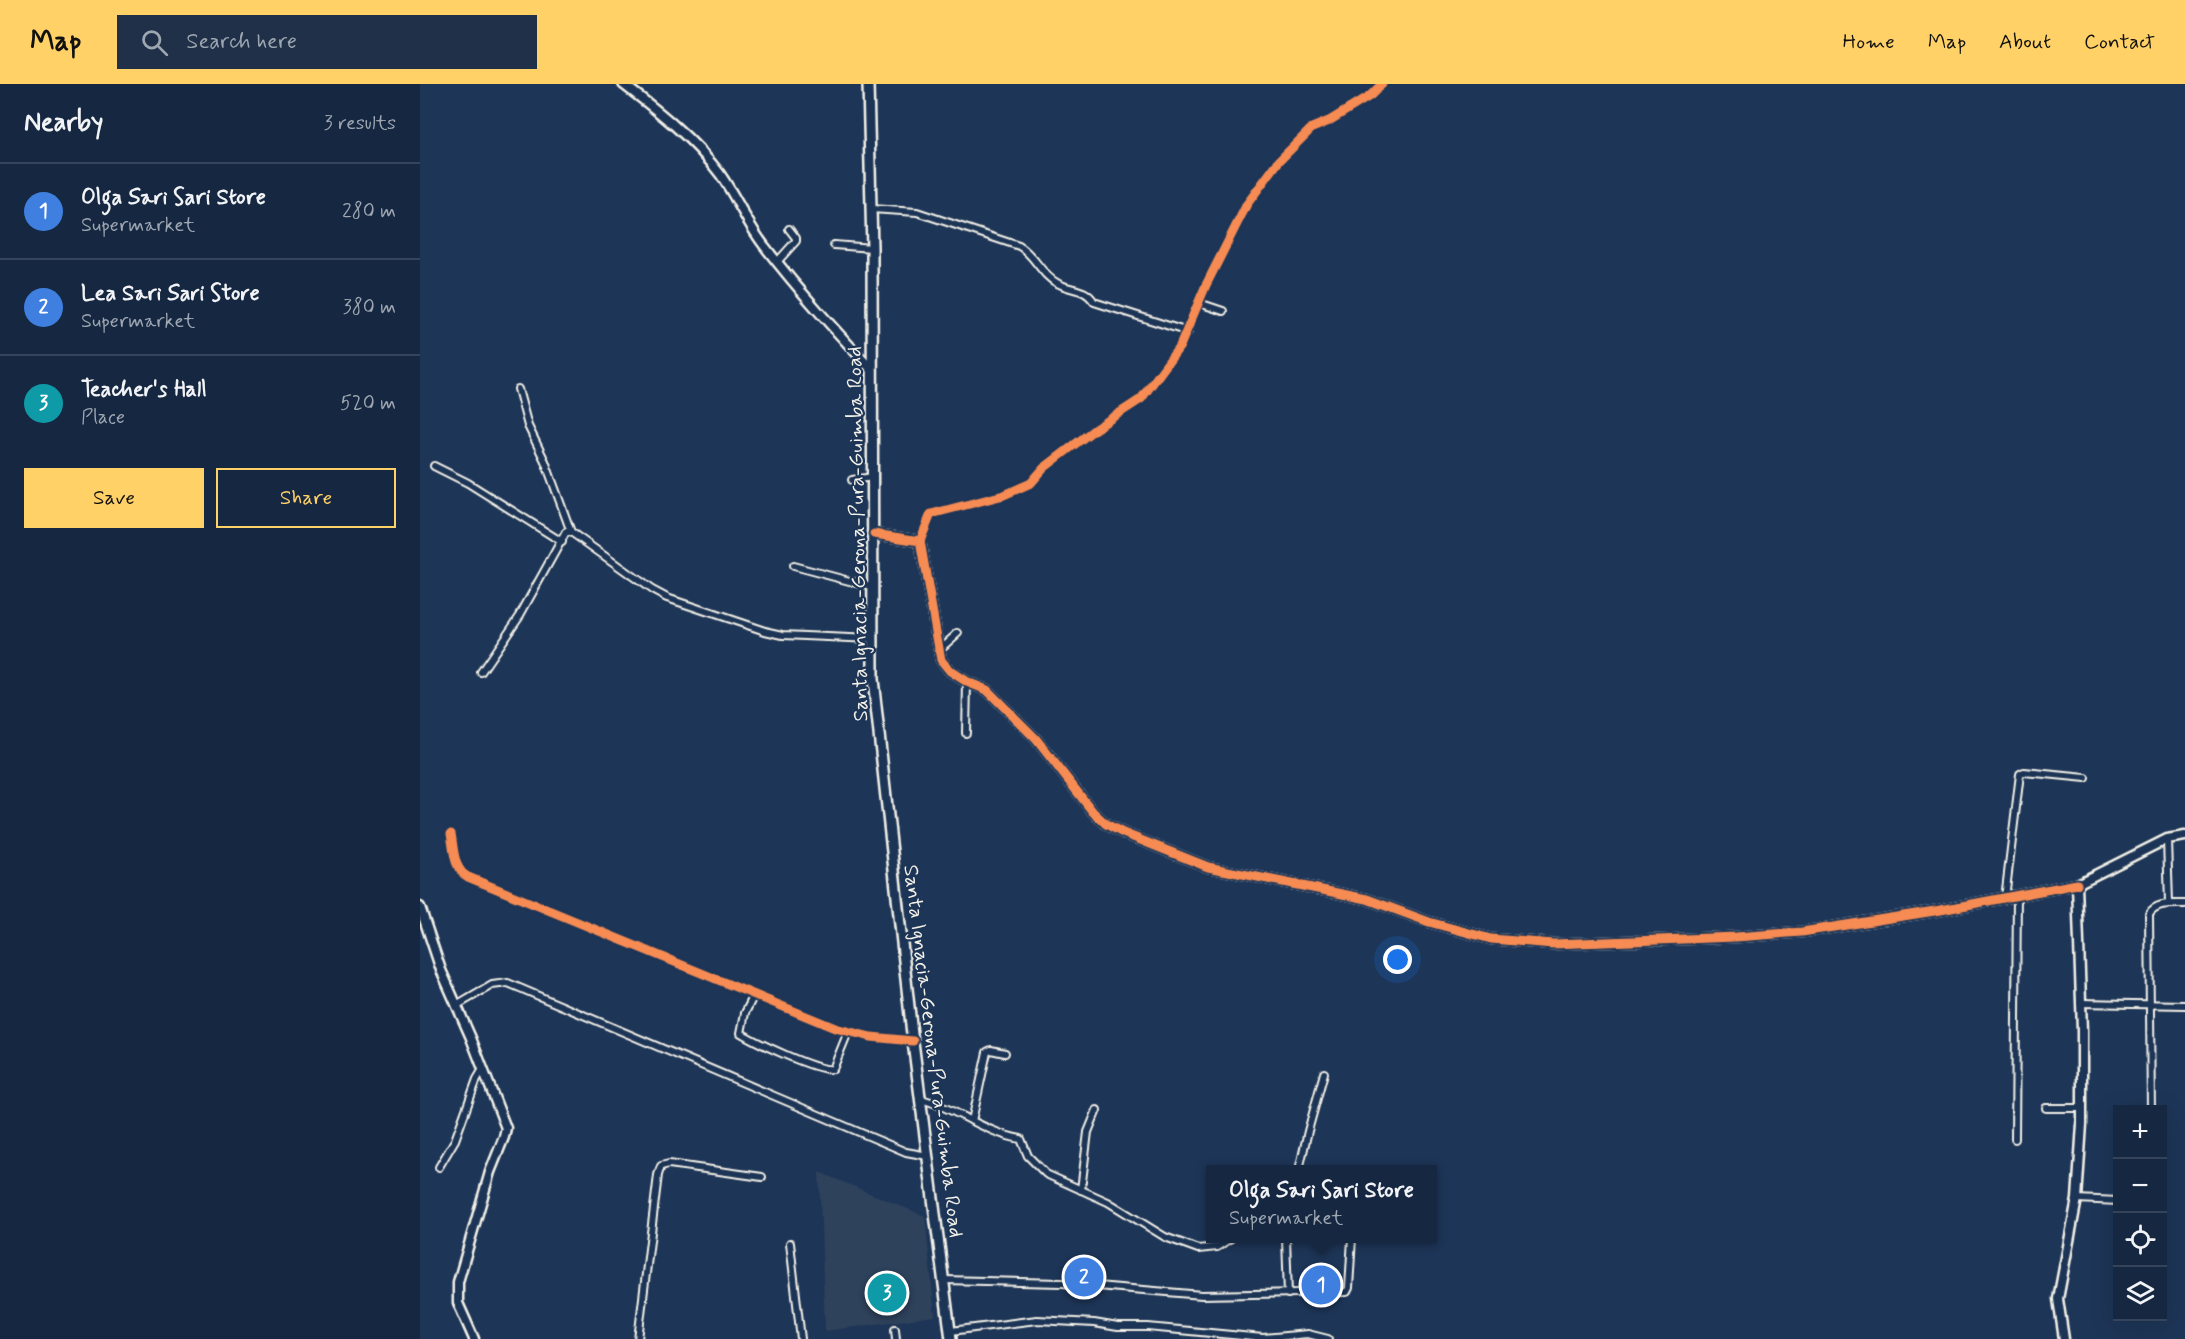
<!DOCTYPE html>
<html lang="en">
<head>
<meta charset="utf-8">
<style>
	body { margin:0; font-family:Mynerve,sans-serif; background:#1f3048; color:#f1f3f6 }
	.controls { position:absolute; right:18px; bottom:18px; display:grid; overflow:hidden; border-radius:0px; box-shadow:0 6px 24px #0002 }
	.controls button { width:54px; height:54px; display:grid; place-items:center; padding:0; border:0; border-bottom:2px solid #35445a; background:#162841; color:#f1f3f6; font:30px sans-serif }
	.you { position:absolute; left:978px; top:876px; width:21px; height:21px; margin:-15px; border:4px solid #fff; border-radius:50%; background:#1a73e8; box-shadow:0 0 0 9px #1a73e833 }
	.badge { display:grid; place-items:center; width:39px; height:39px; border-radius:50%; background:#ffd166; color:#fff; font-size:20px; font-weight:700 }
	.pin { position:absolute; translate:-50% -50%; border:3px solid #fff; box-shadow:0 2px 6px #0006 }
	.popup { position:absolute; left:786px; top:1081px; width:231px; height:78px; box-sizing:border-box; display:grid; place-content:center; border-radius:0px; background:#162841; filter:drop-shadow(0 2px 4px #0005); font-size:20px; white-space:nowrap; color:#9ea6b1 }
	.popup b { font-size:22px; color:#f1f3f6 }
	.popup::after { content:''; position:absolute; left:50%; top:100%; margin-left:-12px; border:12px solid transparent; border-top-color:#162841 }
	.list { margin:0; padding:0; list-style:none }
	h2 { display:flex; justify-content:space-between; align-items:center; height:78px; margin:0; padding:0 24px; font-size:26px }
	h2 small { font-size:20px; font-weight:400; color:#9ea6b1 }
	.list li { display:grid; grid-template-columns:39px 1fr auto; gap:18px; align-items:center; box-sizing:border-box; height:96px; padding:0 24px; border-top:2px solid #35445a }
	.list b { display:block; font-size:22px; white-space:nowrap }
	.list p { margin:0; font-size:20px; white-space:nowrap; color:#9ea6b1 }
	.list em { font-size:20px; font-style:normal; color:#9ea6b1 }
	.actions { display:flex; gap:12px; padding:18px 24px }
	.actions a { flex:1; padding:14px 0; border:2px solid #ffd166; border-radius:0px; text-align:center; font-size:21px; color:#ffd166 }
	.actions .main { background:#ffd166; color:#111 }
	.icon { flex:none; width:33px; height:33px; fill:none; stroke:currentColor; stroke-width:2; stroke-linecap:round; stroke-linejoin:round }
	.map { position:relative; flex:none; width:1765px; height:1255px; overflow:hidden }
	header { display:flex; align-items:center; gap:36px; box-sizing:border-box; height:84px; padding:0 30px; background:#ffd166; color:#111 }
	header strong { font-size:28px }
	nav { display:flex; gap:33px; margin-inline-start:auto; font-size:21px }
	.search { width:420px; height:54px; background:#1f3048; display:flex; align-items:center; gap:15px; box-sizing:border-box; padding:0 21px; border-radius:0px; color:#9ea6b1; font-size:22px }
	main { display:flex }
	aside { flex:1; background:#162841 }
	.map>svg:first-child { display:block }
</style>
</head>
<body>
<header>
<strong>Map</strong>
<div class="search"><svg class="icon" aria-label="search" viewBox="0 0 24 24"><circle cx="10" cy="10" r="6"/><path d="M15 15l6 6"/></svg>Search here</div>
<nav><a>Home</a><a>Map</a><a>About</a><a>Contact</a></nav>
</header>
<main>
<aside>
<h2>Nearby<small>3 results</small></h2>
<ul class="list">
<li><span class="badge" style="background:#3f7fe0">1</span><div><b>Olga Sari Sari Store</b><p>Supermarket</p></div><em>280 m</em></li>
<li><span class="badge" style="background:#3f7fe0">2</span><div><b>Lea Sari Sari Store</b><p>Supermarket</p></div><em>380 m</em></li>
<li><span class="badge" style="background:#0f9aa8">3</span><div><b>Teacher's Hall</b><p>Place</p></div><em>520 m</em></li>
</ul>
<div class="actions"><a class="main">Save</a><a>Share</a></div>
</aside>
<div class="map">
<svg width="1765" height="1255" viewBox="0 0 1765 1255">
	<rect width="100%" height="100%" fill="#1d3557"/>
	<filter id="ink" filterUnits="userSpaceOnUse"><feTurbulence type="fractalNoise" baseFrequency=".0167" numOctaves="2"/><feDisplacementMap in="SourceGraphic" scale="12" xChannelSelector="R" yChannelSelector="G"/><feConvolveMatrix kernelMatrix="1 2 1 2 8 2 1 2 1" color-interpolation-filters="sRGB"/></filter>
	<g filter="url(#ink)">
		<polygon fill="#2f425c" points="399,1088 505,1132 515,1232 405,1247"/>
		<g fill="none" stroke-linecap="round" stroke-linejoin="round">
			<defs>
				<g id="minor">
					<path d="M451,125L497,128L599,162C615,171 621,191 637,199C651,207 665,203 674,218L768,248"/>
					<polyline points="414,161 452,164"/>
					<polyline points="357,178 376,157 376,154 369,145"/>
					<polyline points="779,219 803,227"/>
					<polyline points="98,305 108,342 125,377 151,448 232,506 247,514 345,547 363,551 452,555"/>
					<polyline points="14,382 48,399 142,458"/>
					<polyline points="432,396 453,393"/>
					<polyline points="500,457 511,430 584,411 611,399 624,384 675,345 721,315 760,262 786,201 827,120 859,77 892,44 909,37 950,12 962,0"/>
					<polyline points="373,482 452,503"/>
					<polyline points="519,566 538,549"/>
					<polyline points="61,588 100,531 146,448 151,448"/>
					<polyline points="546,649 547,598"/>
					<path d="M31,750C34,765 33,785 48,793L415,944L451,953L493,957"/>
					<polyline points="1747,755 1749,819"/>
					<polyline points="1585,814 1600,690 1604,688 1666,694"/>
					<path d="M334,911L325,929L321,949C336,958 398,988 413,985L428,948"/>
					<polyline points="1660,919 1765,921"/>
					<polyline points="36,922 72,901 88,899 486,1068 508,1072"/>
					<path d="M501,1015C536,1024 565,1049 601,1055L608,1072L626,1090L688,1118L745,1153L778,1165L797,1163L811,1154"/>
					<polyline points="1626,1024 1662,1024"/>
					<path d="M1731,1026L1729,830C1736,818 1752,820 1765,820"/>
					<polyline points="552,1037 567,968 571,966 585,969"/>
					<polyline points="1595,1055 1597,811"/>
					<polyline points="19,1083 35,1056 57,995 63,985"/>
					<polyline points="879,1086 888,1047 904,989"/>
					<polyline points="661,1106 668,1048 677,1026"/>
					<polyline points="1657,1115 1698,1117"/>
					<polyline points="866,1154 868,1210"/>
					<polyline points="370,1159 381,1255"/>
					<polyline points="524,1196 642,1199 782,1211 927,1208 929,1204 932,1154"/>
					<polyline points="475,1245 476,1255"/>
					<polyline points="531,1247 617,1236 674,1239 698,1243 728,1243 843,1254 888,1250 908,1255"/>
					<polyline points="218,1255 238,1091 241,1082 249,1080 342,1093"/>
				</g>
				<g id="tertiary">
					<path d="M203,0C238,27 273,54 300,90C317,114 328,142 346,164C379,207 415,246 451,285"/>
					<polyline points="454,450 500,457 521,576 530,587 547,598 567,606 616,655 673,728 686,740 703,749 788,783 947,815 1009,838 1071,855 1133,860 1316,853 1382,848 1521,826 1657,800"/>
					<polyline points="0,823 21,886 51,954 86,1044 84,1053 70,1088 38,1198 38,1219 54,1255"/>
					<polyline points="1644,1255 1638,1215 1657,1115 1662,1040 1662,947 1657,800 1747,755 1765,752"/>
				</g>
				<polyline id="secondary" points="448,0 452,164 453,595 492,950 531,1255"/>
			</defs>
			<use href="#minor" stroke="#f4f1e8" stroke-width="10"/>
			<use href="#tertiary" stroke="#f4f1e8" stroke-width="13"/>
			<use href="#secondary" stroke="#f4f1e8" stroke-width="14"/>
			<use href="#minor" stroke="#1d3557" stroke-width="6"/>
			<use href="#tertiary" stroke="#1d3557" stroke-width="8"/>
			<use href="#secondary" stroke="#1d3557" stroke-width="9"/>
			<defs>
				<g id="cycleway">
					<polyline points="454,450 500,457 521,576 530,587 547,598 567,606 616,655 673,728 686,740 703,749 788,783 947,815 1009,838 1071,855 1133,860 1316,853 1382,848 1521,826 1657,800"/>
					<polyline points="500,457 511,430 584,411 611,399 624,384 675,345 721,315 760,262 786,201 827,120 859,77 892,44 909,37 950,12 962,0"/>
					<path d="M31,750C34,765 33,785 48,793L415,944L451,953L493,957"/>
				</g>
			</defs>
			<use href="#cycleway" stroke="#1d3557" stroke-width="13"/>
			<use href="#cycleway" stroke="#f68b52" stroke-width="9"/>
		</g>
	</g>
	<g text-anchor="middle" stroke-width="4.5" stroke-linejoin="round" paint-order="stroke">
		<g font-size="21" fill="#f4f1e8" stroke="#1d3557">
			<text transform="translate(437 450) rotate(-91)" y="7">Santa Ignacia-Gerona-Pura-Guimba Road</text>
			<text transform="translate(514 967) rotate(83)" y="7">Santa Ignacia-Gerona-Pura-Guimba Road</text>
		</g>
	</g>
</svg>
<div class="controls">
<button>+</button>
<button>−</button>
<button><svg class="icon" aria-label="locate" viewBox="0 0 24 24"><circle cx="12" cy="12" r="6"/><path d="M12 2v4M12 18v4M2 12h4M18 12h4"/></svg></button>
<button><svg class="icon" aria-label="layers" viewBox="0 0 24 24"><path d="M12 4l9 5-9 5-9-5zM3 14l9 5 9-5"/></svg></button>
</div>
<div class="you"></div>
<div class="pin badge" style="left:901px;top:1201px;background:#3f7fe0">1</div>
<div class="popup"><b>Olga Sari Sari Store</b>Supermarket</div>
<div class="pin badge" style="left:664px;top:1193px;background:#3f7fe0">2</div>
<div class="pin badge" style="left:467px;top:1209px;background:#0f9aa8">3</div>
</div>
</main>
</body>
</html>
